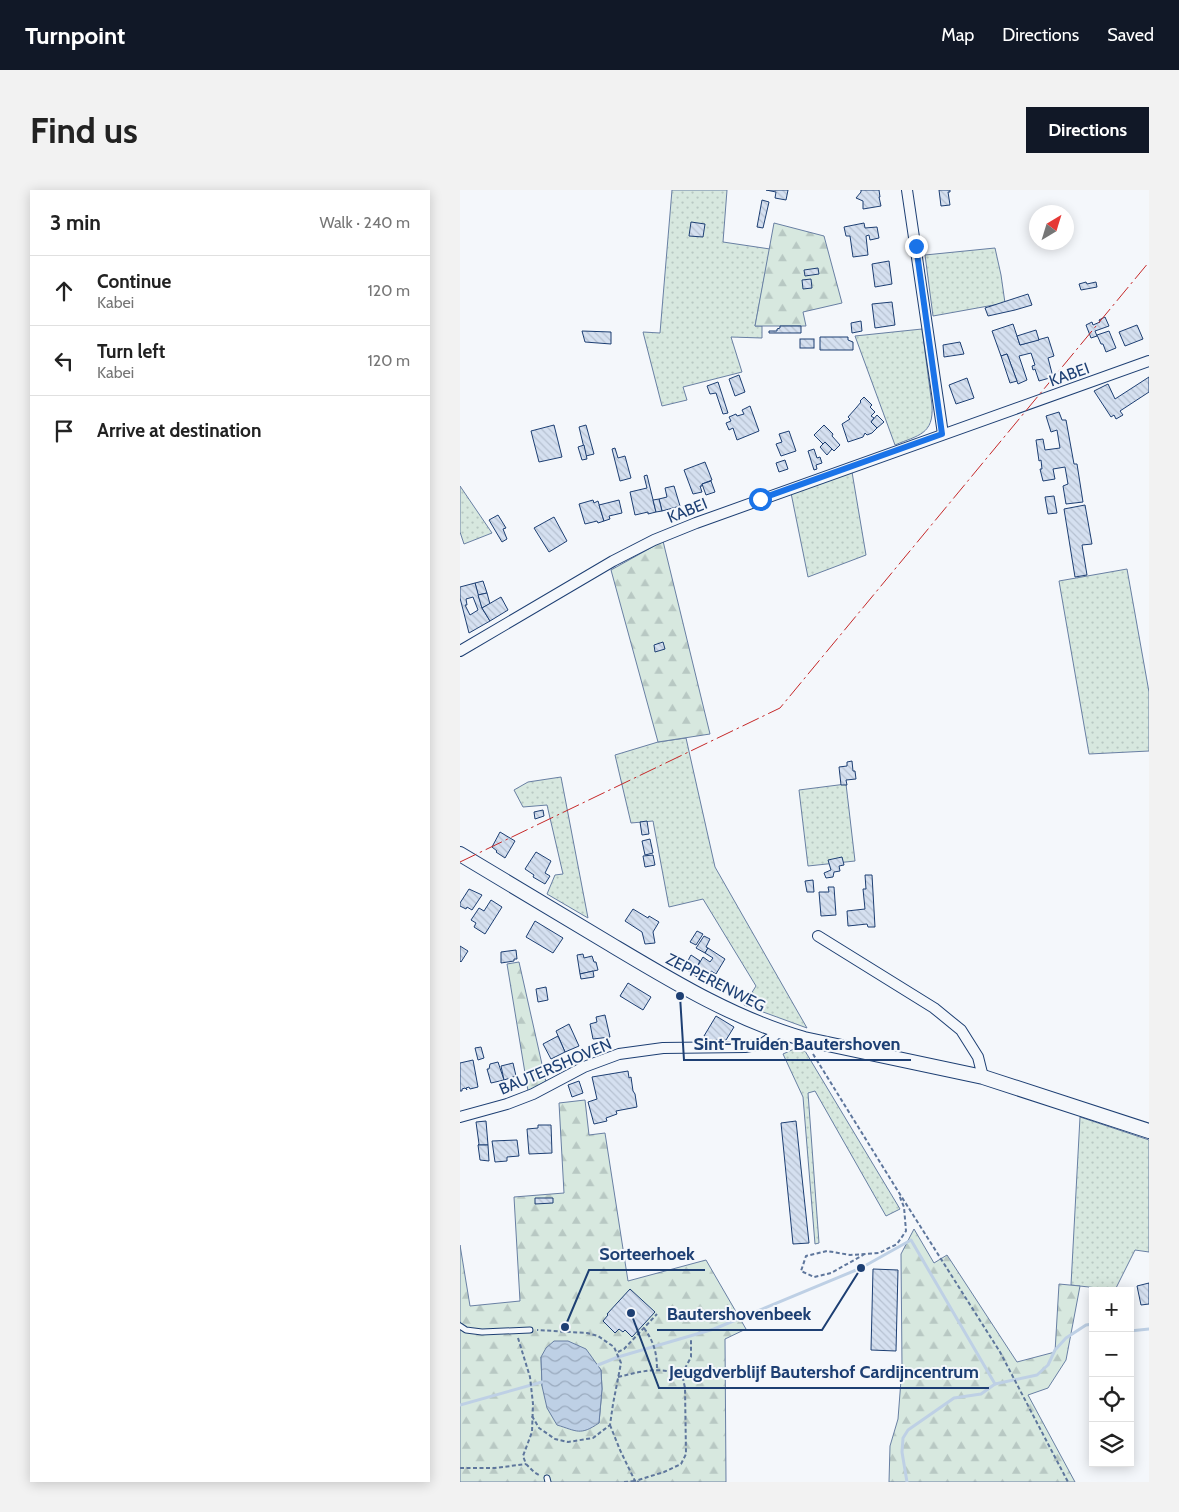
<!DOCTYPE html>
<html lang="en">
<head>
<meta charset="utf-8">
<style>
	body { margin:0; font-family:Cabin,sans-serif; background:#f2f2f2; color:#222 }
	.controls { position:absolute; right:15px; bottom:15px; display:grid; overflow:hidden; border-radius:0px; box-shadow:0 2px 12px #0003 }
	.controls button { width:45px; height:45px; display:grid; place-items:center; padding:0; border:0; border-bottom:1px solid #e0e0e0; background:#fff; color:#222; font:25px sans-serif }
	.compass { position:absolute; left:569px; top:15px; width:45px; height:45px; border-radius:50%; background:#fff; box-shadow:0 2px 12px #0003; rotate:38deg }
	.stop { position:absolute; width:15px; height:15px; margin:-11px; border:4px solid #1a73e8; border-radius:50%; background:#fff }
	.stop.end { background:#1a73e8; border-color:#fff; box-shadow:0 1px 5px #0008 }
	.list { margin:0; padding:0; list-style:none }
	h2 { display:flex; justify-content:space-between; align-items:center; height:65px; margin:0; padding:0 20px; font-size:21px }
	h2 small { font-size:16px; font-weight:400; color:#767676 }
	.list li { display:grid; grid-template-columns:32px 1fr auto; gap:15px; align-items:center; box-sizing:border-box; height:70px; padding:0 20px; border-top:1px solid #e0e0e0 }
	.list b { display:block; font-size:19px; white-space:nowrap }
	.list p { margin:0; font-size:16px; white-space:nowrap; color:#767676 }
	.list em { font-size:16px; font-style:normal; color:#767676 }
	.icon { flex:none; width:28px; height:28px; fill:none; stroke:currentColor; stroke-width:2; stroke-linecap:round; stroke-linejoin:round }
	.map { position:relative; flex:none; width:689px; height:1292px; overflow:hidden; border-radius:0px }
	header { display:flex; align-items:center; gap:30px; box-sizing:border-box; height:70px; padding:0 25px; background:#111827; color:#fff }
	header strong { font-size:24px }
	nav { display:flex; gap:28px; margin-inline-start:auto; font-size:18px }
	.intro { display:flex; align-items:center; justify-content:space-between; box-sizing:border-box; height:120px; padding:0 30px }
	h1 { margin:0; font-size:35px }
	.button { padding:12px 22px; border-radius:0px; background:#111827; color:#fff; font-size:18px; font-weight:700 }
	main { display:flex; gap:30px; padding:0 30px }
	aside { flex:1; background:#fff; border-radius:0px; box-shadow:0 2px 12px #0003 }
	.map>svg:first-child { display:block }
</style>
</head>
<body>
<header>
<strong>Turnpoint</strong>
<nav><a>Map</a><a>Directions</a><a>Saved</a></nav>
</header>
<div class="intro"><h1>Find us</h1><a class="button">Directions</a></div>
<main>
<aside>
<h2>3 min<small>Walk · 240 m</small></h2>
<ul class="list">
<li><svg class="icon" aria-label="ahead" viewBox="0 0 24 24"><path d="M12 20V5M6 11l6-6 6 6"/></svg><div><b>Continue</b><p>Kabei</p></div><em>120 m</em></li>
<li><svg class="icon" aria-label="left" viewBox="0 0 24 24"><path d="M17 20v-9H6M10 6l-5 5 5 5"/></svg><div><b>Turn left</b><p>Kabei</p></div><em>120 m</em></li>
<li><svg class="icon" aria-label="arrive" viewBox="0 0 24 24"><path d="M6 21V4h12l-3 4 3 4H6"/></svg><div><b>Arrive at destination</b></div></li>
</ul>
</aside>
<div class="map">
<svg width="689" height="1292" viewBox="0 0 689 1292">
	<defs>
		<pattern id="grass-dots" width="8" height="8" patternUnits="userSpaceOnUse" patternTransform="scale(1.25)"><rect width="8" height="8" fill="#d7e8df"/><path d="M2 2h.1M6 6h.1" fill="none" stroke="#b8c8c3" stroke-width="1.8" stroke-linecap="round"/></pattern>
		<pattern id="forest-firs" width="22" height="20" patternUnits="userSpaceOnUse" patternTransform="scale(1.25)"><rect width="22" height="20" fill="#d7e8df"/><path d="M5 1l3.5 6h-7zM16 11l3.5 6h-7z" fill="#b8c8c3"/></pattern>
		<pattern id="water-waves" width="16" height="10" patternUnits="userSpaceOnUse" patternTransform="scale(1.25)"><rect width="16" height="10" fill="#bed0e5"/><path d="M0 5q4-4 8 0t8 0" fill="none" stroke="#9aaabe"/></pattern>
		<pattern id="building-back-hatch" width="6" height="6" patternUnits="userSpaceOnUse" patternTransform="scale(1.25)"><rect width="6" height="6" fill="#d5e0f0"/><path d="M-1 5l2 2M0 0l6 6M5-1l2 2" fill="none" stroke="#b6c1d1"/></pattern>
	</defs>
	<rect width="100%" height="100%" fill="#f4f7fb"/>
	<g fill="url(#grass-dots)" stroke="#687fa3">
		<polygon points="212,0 267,0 263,52 310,59 295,136 302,136 302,148 271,147 282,182 223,197 227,210 202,216 183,142 200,143"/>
		<polygon points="535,58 541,85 545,113 473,126 465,65"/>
		<path d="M462,139L472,215C474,245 458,245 435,255L395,146Z"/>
		<polygon points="392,282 406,365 348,387 331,303"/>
		<polygon points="0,296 32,343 4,354 0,342"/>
		<polygon points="667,379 689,502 689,561 629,564 599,391"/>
		<polygon points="226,548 255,677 347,838 284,815 296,796 243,709 209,717 193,631 171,633 155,565 198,552"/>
		<polygon points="101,587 128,728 87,704 95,685 103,684 87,615 63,617 54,600 68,592"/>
		<polygon points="386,594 395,671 348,676 339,600"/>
		<polygon points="334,859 345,861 440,1019 426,1026 355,901 348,903 359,1053 355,1054 343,907 323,864"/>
		<polygon points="620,927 689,950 689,1062 675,1060 655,1100 611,1095"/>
	</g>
	<g fill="url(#forest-firs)" stroke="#687fa3" fill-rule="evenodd">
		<polygon points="314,33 364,46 382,113 343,122 346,136 295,136"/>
		<polygon points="203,351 250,544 198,552 151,380"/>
		<polygon points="59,772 86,892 68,901 47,774"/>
		<path d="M125,910L129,945L145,943L168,1091L246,1070L286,1139L265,1149L266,1292H0V1140L2,1137L0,1131V1055L10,1116L60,1111L54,1007L104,1003L99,913ZM81,1167L133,1170L141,1180L142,1199L139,1233L82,1196Z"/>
		<polygon points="454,1039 474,1073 487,1065 557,1172 595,1162 599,1094 620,1096 606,1170 588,1198 568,1205 615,1292 429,1292 430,1256 438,1229 442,1177 441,1064"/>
	</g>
	<path fill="url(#water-waves)" stroke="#687fa3" d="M94,1151H108L126,1159L141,1180L142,1199L139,1233C120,1246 117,1241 97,1235L87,1218L82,1196L81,1167L86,1158Z"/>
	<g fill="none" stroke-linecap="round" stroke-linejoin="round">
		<g stroke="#bed0e5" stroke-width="3">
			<polyline points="670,1141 689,1139"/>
			<polyline points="138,1175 158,1167 254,1139 401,1078 451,1050 535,1194"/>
			<polyline points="0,1215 82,1192"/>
			<polyline points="447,1292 442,1262 443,1248 448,1240 494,1208 521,1204 535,1194 577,1185 588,1175 595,1160 606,1148 626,1135 633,1134"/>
		</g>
	</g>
	<g fill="url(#building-back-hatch)" stroke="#1d3f73" fill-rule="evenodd">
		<polygon points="306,0 328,0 326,10 315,8 316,2"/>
		<polygon points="401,0 419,0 420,7 419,7 421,16 403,19 403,11 396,8 401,2"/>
		<polygon points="479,0 490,0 490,2 488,2 490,15 481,16"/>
		<polygon points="302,10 309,12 303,38 297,37"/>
		<polygon points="231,32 245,34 243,47 229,46"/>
		<polygon points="404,33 405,38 417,37 419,48 410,50 409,45 406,46 408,65 393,67 390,46 386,46 384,37"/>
		<polygon points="429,71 432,94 415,97 412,74"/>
		<polygon points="358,78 359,84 345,86 344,80"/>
		<polygon points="351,89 352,98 343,99 342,90"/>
		<polygon points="626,92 627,94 636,92 637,97 621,100 619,94"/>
		<polygon points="568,104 572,115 555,120 528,126 525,118"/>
		<polygon points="432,112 435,135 415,138 412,114"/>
		<polygon points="645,127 649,136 635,141 637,146 631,148 626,135 632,132 633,135 640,132 639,130"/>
		<polygon points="401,131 402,141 392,143 391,133"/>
		<polygon points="553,134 560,155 588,147 594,166 588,168 593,187 579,191 575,179 573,180 572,176 575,175 571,163 559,166 567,190 558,194 547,164 541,166 532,141"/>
		<polygon points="677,135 683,149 665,156 659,142"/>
		<polygon points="320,136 341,136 341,143 309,143 309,141 317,141 317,139 320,138"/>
		<polygon points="576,140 579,150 560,155 557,146"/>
		<polygon points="122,141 151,142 151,154 125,152"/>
		<polygon points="649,141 656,158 646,162 643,154 641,154 637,145"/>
		<polygon points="360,147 388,147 388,150 393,152 393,160 360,160"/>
		<rect x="340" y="149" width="14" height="9"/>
		<polygon points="500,152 504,164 484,167 483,155"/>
		<polygon points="547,164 557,191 550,193 541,166"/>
		<polygon points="279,185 285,202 275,206 269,189"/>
		<polygon points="689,187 689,202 660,221 663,225 656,229 654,225 651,227 634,201 648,194 655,209"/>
		<polygon points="507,188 514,208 496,214 489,195"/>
		<polygon points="258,192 268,223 263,224 256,203 250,204 247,196"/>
		<polygon points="404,207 412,215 410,217 415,222 411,226 414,228 411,232 417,238 412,243 407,245 405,243 403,247 388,252 382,234 390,229 388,227 396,218 401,212 400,211"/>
		<polygon points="290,216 299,241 277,250 273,238 269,240 266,233 271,231 269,227 276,224 277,226 284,224 282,220"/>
		<polygon points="599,222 602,230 606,230 614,274 617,274 623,312 606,314 603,296 608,294 605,277 593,279 595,289 583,291 580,279 582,279 581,270 579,271 576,250 583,249 585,260 600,258 597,240 591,242 586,226"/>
		<polygon points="417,225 424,232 417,238 411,232"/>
		<polygon points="94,235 102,267 79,272 71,241"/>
		<polygon points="126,235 134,264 126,266 119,237"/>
		<polygon points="364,235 373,244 372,246 380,255 374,261 365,252 363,254 354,245"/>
		<polygon points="329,241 336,261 321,266 316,254 322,252 319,244"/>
		<polygon points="365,252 372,259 367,265 360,257"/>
		<polygon points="124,255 127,269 122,270 118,257"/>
		<polygon points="155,258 158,268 165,266 171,288 160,291 152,259"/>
		<polygon points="354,259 357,268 360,267 362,273 356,275 357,279 354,280 348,261"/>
		<polygon points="325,270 328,279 319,282 316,273"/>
		<polygon points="245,272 252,290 242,294 242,296 240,296 242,302 233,304 224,280"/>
		<polygon points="187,285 196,322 188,324 188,322 175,325 170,302 187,298 184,286"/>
		<polygon points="251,291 255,302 246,305 242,294"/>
		<polygon points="214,296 220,316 202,321 199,309 207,307 205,298"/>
		<polygon points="594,306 597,323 588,324 585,307"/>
		<polygon points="199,309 202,321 196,322 193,310"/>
		<polygon points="133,310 134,313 138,311 144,331 138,333 137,331 125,334 119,314"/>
		<polygon points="159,310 162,323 149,326 150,329 144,331 139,315"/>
		<polygon points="625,315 632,354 622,355 627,385 615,387 604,319"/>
		<polygon points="38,325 46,338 43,339 47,349 42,352 29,330"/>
		<polygon points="94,327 107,351 89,362 74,338"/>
		<polygon points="23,391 27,403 18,405 15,393"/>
		<path d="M15,393L22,418L30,431L9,443L0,408V397ZM13,407L18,420L10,425L5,415H7L6,409Z"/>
		<polygon points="27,403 30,414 22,418 18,405"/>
		<polygon points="41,407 48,420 30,431 22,418"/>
		<polygon points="203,452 205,459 195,462 194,455"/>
		<polygon points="392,571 393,581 395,581 396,589 386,590 387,595 381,595 379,577 387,576 387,572"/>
		<polygon points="83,620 84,626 75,629 74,622"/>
		<polygon points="187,631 189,644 182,645 180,632"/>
		<polygon points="40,642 55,651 45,668 36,662 37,661 32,657"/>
		<polygon points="190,649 193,663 185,665 182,651"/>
		<polygon points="76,662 91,671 85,683 90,686 85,694 73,687 74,685 65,679"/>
		<polygon points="193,665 195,675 185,677 183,666"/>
		<polygon points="382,667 384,675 379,676 380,681 374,682 373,687 366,688 364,683 371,680 368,670"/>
		<polygon points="405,685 412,685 415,737 408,737 407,734 388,736 387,721 405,719 403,699 406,699"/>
		<polygon points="353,690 354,702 347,702 345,691"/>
		<polygon points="368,697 374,697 376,725 361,726 359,702 369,702"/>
		<polygon points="9,699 22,705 12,720 7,717 6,719 0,716 0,713"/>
		<polygon points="31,710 42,717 25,744 14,737 16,733 11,730 19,718 24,721"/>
		<polygon points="173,719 188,728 189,726 199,732 193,742 195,753 185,754 182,742 165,731"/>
		<polygon points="75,731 103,748 93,763 66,747"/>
		<polygon points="237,741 243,744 236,755 230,752"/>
		<polygon points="244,746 250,749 246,757 248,758 245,763 236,758"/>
		<polygon points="0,756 8,761 1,772 0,771"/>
		<polygon points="248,758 265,769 256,784 251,781 244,788 240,786 237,787 233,784 243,767 250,772 253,768 245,763"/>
		<polygon points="56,760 57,769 54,769 54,771 41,773 41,762"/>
		<polygon points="123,764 124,768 132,766 134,772 136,772 138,780 120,784 117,765"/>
		<polygon points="231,765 240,771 233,784 224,778"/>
		<polygon points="133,781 134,787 121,789 120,784"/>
		<polygon points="168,793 191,807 183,820 160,806"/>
		<polygon points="86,797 88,810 78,812 76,799"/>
		<polygon points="145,825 150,847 133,849 130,834 137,832 136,827"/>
		<polygon points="256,826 274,837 266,850 250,850 244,846"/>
		<polygon points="109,834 119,856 105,862 96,841"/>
		<polygon points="98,846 105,862 91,869 83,854"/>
		<polygon points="21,857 24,868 18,870 15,858"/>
		<polygon points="13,870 18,897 10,899 9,897 6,898 7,900 5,898 2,899 2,901 0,901 0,873"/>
		<polygon points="38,872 44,890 31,893 27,879 29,879 30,874"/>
		<polygon points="53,873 56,886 44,890 41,876"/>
		<polygon points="168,881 169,888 171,887 173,901 175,904 177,917 156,921 157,924 146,928 147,931 134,934 128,912 137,909 132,887"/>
		<polygon points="119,891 123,903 112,907 108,895"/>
		<polygon points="26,931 28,955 18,955 19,954 16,932"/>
		<polygon points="336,931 349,1053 333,1054 321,933"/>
		<polygon points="78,935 91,935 92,963 69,964 67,939 78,938"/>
		<polygon points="57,950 59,966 47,967 47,971 35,972 32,951"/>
		<polygon points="18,955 28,955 29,971 20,970"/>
		<polygon points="75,1008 93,1008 93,1013 75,1014"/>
		<polygon points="413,1079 438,1080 436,1161 411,1160"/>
		<polygon points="689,1093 689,1114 681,1115 677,1096"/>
		<polygon points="170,1099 195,1122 172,1147 165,1140 163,1142 159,1139 155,1143 143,1131 148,1125 147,1124"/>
	</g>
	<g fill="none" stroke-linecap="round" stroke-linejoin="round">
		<defs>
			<g id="lane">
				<polyline points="0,1136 6,1140 22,1142 70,1140"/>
				<polyline points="87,1288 88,1292"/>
			</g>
			<g id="street">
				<polyline points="447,0 483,244"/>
				<polyline points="0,461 153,371 194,350 236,333 689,171"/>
				<polyline points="358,746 474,818 501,840 518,867 523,887"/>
				<polyline points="0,927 47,914 73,904 124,877 159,864 203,858 285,857 302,854 319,842"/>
			</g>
			<path id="secondary" d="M0,664C50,694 100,724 150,754C212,791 274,829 344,849L523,887L689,941"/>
		</defs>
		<use href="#lane" stroke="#1d3f73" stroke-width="7"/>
		<use href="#street" stroke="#1d3f73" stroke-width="12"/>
		<use href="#secondary" stroke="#1d3f73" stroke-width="16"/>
		<g stroke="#5e769c" stroke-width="2" stroke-dasharray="4 2.5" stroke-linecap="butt">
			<polyline points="353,864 436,998 540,1162 608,1292"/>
			<polyline points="405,1064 371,1083 354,1087 341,1081 346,1066 367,1061 390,1065 419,1063 437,1054 446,1041 444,1017 439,1005"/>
			<path d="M184,1138C194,1152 197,1163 197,1180"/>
			<polyline points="58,1148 70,1187 73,1214 72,1242 63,1266 66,1274 74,1282 79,1285"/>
			<polyline points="158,1162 164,1159 197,1124"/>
			<path d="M158,1187C183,1181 196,1177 222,1184"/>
			<polyline points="72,1226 79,1238 95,1249 108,1252 133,1248 150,1235 153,1214 161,1173 154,1157 138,1146 127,1143 77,1140"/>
			<polyline points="150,1235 160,1260 175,1291 204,1282 221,1274 226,1264 225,1198 222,1184 231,1167 231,1150"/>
			<polyline points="0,1278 35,1278 66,1274"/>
			<polyline points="164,1292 175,1291 179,1292"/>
		</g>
		<use href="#lane" stroke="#f4f7fb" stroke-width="5"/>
		<use href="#street" stroke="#f4f7fb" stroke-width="10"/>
		<use href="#secondary" stroke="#f4f7fb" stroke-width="14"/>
		<polyline stroke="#c62828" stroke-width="1" stroke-dasharray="18 4 2.5 4" stroke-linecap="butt" points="0,672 320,518 689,72"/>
	</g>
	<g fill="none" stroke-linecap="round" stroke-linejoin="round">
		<polyline stroke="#1a73e8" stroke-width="6" points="300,309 482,244 456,56"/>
	</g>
	<g text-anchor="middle" stroke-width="4" stroke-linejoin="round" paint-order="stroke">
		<g font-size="16" fill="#1d3f73" stroke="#f4f7fb">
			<text transform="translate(609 184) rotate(-20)" y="6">KABEI</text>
			<text transform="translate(227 320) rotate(-22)" y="6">KABEI</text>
			<text transform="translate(256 792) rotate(27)" y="6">ZEPPERENWEG</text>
			<text transform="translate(95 876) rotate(-23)" y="6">BAUTERSHOVEN</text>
		</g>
	</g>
	<path fill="none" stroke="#1d3f73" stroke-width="2" d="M220 806L224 870H451M105 1137L129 1080H245M401 1078L362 1140H197M171 1123L199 1198H529"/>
	<g fill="#1d3f73" stroke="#f4f7fb" stroke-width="2">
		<circle cx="220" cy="806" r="5"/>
		<circle cx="105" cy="1137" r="5"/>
		<circle cx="401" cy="1078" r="5"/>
		<circle cx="171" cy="1123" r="5"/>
	</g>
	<g font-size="18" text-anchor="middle" font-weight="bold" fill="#1d3f73" stroke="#f4f7fb" stroke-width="4" stroke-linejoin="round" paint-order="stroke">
		<text x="337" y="860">Sint-Truiden Bautershoven</text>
		<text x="187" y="1070">Sorteerhoek</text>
		<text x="279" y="1130">Bautershovenbeek</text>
		<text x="364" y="1188">Jeugdverblijf Bautershof Cardijncentrum</text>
	</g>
</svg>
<div class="controls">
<button>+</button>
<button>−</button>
<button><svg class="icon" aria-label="locate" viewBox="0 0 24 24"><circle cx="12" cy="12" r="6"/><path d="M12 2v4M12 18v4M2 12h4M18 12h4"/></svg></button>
<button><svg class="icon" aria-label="layers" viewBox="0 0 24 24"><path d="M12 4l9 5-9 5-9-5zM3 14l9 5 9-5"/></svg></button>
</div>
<svg class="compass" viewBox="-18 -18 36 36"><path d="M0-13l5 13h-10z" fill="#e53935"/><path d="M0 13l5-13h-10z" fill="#767676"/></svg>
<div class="stop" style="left:300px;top:309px"></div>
<div class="stop end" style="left:456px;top:56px"></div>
</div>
</main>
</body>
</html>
